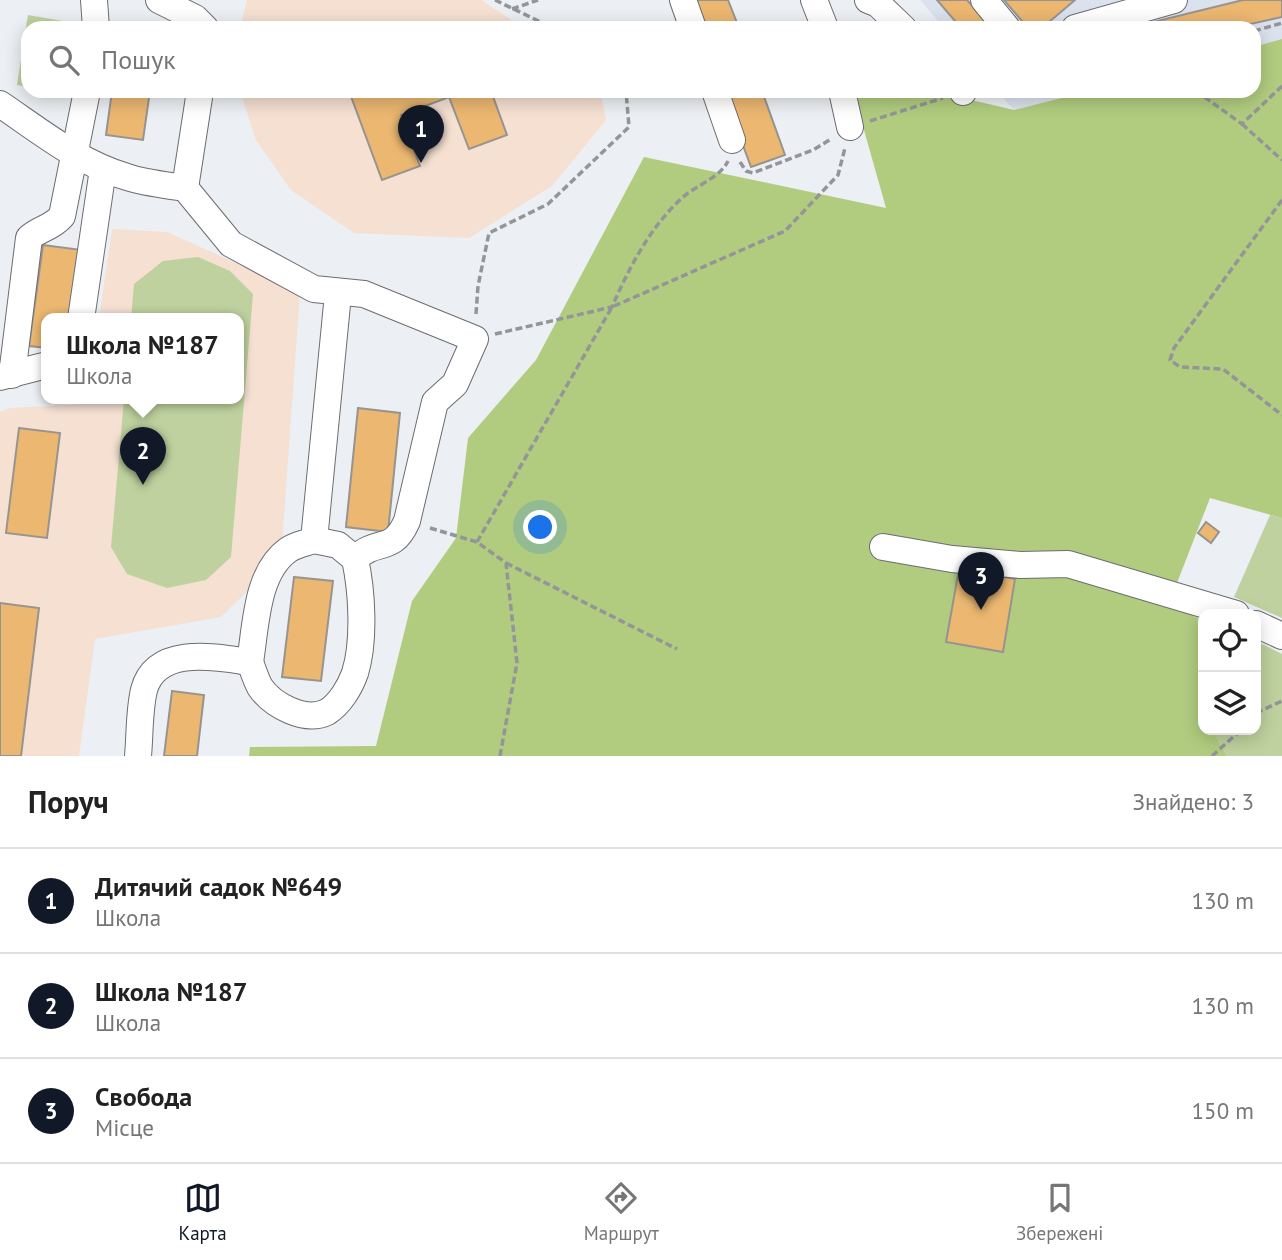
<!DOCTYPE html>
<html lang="uk">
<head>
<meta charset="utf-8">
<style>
	body { margin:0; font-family:"PT Sans",sans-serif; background:#f6f6f6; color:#222 }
	.controls { position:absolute; right:21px; bottom:21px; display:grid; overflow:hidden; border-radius:14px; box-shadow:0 4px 18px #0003 }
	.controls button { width:63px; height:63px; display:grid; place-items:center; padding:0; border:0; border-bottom:2px solid #e0e0e0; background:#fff; color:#222; font:35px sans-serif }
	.you { position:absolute; left:541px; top:528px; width:24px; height:24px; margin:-18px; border:5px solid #fff; border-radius:50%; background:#1a73e8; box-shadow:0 0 0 10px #1a73e833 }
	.badge { display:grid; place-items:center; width:46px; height:46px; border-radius:50%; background:#111827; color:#fff; font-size:23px; font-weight:700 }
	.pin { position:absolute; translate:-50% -58px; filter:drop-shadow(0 2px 4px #0008) }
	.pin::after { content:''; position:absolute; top:37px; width:24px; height:21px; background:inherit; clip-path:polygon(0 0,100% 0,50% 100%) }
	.popup { position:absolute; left:41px; top:313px; width:203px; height:91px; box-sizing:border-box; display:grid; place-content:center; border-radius:14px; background:#fff; filter:drop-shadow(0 2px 5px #0005); font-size:23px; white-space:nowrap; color:#767676 }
	.popup b { font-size:26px; color:#222 }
	.popup::after { content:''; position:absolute; left:50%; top:100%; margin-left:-14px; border:14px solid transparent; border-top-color:#fff }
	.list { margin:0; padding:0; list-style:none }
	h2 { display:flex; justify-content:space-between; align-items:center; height:91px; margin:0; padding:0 28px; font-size:30px }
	h2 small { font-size:23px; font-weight:400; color:#767676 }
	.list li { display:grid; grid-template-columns:46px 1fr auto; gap:21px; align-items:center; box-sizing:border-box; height:105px; padding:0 28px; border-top:2px solid #e0e0e0 }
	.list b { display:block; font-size:26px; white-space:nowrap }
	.list p { margin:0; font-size:23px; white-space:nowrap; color:#767676 }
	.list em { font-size:23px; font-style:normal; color:#767676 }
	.icon { flex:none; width:38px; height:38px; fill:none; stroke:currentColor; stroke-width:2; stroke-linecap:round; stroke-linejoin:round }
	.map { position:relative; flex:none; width:1282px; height:756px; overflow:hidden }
	.search { position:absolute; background:#fff; box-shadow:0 4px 18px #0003; left:21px; right:21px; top:21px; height:77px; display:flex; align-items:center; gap:18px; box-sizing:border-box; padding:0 24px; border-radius:21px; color:#767676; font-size:26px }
	.sheet { height:406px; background:#fff }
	nav { display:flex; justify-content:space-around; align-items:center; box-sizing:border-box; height:98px; border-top:2px solid #e0e0e0; background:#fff; font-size:19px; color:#767676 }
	nav a { display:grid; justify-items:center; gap:4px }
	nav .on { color:#111827 }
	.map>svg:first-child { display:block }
</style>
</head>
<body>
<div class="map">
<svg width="1282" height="756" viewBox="0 0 1282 756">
	<rect width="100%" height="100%" fill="#eceff3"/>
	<g fill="#dce2ed">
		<polygon points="920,0 1282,0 1282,42 1254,49 1254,28 944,28"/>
		<polygon points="997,91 1089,91 1014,110"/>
	</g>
	<g fill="#f5e0d2">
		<polygon points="247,0 481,0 524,28 240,28"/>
		<polygon points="240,91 600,91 606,120 552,186 469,238 354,233 291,190 256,140"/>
		<polygon points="112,229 167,232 300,292 281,558 221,617 95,639 79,756 0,756 0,412 10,408 86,404 87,399 239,399 239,319 99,319"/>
	</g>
	<g fill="#bed19e">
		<polygon points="28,15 63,21 62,28 28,28 28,87 17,85"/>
		<polygon points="198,257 230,271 253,294 231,557 206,580 167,588 127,574 111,547 124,399 239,399 239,319 131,319 134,284 163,261"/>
		<polygon points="1270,515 1282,518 1282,618 1234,597"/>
		<polygon points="1256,641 1282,654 1282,756 1227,756 1212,730 1256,730"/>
	</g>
	<polygon fill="#b1cc7f" points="1282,39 1282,518 1210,498 1175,588 1193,616 1203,620 1203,730 1212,730 1227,756 249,756 250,747 376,746 412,601 456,538 468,438 536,360 644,157 886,208 853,91 933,91 1014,110 1089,91 1254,91 1254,47"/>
	<g fill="#ebb771" stroke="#979490" stroke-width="2">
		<polygon points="690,0 728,0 739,28 700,28"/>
		<polygon points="937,0 967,0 992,28 961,28"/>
		<polygon points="1004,0 1075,0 1042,28 1028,28"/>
		<polygon points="1243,0 1282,0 1282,17 1232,28 1129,28"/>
		<polygon points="112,91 150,91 143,140 106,135"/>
		<polygon points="349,91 392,91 394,96 407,91 491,91 507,135 469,149 449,97 401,115 420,166 382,180"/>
		<polygon points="723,91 762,91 785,155 751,167"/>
		<polygon points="43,245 82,250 72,319 47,319 47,348 29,346"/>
		<polygon points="358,408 400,413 388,532 346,527"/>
		<polygon points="19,428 60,433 47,538 6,533"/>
		<polygon points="1206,522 1219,532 1211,543 1198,533"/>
		<polygon points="959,569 1015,579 1003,652 946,642"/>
		<polygon points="294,577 333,581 321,681 282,677"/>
		<polygon points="0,603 39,608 21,756 0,756"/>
		<polygon points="172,691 204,695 197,756 164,756"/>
	</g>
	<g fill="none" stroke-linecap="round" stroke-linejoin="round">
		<defs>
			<g id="minor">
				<polyline points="94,0 96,28"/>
				<polyline points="159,0 195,18 205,28"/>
				<polyline points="683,0 693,28"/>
				<polyline points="814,0 825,28"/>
				<polyline points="868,0 878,4 903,28"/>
				<polyline points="984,0 1007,28"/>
				<polyline points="1075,28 1174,0"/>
				<polyline points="715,91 732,140"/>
				<polyline points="842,91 850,127"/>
				<polyline points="963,91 963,92"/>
				<path d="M0,104C40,131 79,163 127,177C145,183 166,185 185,188L231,244L314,289L364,294L475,339L455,384L435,402L407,521C392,555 377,537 355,559C362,591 365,641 355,673C350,687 340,704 327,712C305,723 272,705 260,687C256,680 253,670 250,662"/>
				<polyline points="185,188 200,91"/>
				<polyline points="81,319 103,169"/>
				<path d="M12,375L29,238C40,228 52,228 62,216L87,91"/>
				<polyline points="0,377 47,365"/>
				<polyline points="314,540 338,545 355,559"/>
				<polyline points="883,547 952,559 1020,565 1068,564 1236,614"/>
				<polyline points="1256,624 1282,636"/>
				<path d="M138,756C140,735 139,711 144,690C156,645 216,657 250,662C256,626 256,573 288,550C295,545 306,543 314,540L338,294"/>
			</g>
		</defs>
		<use href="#minor" stroke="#6b6d71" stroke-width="28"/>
		<g stroke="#939599" stroke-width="3.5" stroke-dasharray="7 3.5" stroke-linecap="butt">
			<polyline points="495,0 553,28"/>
			<polyline points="512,9 538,0"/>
			<polyline points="1254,31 1282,23"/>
			<polyline points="1196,91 1242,124 1282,86"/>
			<polyline points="870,121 943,98"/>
			<polyline points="1242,124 1282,160"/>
			<polyline points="740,162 746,171 753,173 813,150 831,139"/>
			<polyline points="1282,200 1174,348 1170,360 1180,367 1223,369 1282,415"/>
			<polyline points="476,314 478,286 489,233 548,204 629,127 626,91"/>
			<path d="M495,334L612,307C629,268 650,227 682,198C696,185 720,178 728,161"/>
			<polyline points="430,528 477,542 506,563 517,663 500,756"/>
			<polyline points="477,542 612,307 785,231 838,175 845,148"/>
			<polyline points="506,563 677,649"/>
			<polyline points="1256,713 1282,701"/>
			<polyline points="1212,756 1241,730"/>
		</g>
		<use href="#minor" stroke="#fff" stroke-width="26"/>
	</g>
</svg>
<div class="controls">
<button><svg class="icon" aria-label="locate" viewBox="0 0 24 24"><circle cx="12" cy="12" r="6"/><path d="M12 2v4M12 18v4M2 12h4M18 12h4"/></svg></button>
<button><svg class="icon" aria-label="layers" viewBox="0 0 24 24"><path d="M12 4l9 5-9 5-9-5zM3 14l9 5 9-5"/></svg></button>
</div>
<div class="you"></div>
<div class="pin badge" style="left:421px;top:163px">1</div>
<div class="pin badge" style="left:143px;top:485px">2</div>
<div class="popup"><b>Школа №187</b>Школа</div>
<div class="pin badge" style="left:981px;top:610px">3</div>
<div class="search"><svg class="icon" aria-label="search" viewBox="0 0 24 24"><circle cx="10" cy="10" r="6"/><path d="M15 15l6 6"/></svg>Пошук</div>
</div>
<section class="sheet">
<h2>Поруч<small>Знайдено: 3</small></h2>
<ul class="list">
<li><span class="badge">1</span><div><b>Дитячий садок №649</b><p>Школа</p></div><em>130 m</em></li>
<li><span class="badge">2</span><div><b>Школа №187</b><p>Школа</p></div><em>130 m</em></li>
<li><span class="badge">3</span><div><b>Свобода</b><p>Місце</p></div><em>150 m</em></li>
</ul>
</section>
<nav>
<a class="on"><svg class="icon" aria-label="map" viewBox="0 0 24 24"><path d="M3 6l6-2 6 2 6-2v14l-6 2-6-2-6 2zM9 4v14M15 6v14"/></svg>Карта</a>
<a><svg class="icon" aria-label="directions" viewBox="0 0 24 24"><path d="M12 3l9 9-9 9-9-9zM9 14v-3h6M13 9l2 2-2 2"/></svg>Маршрут</a>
<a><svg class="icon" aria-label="saved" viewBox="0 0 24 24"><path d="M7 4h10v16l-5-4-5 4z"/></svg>Збережені</a>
</nav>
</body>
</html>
